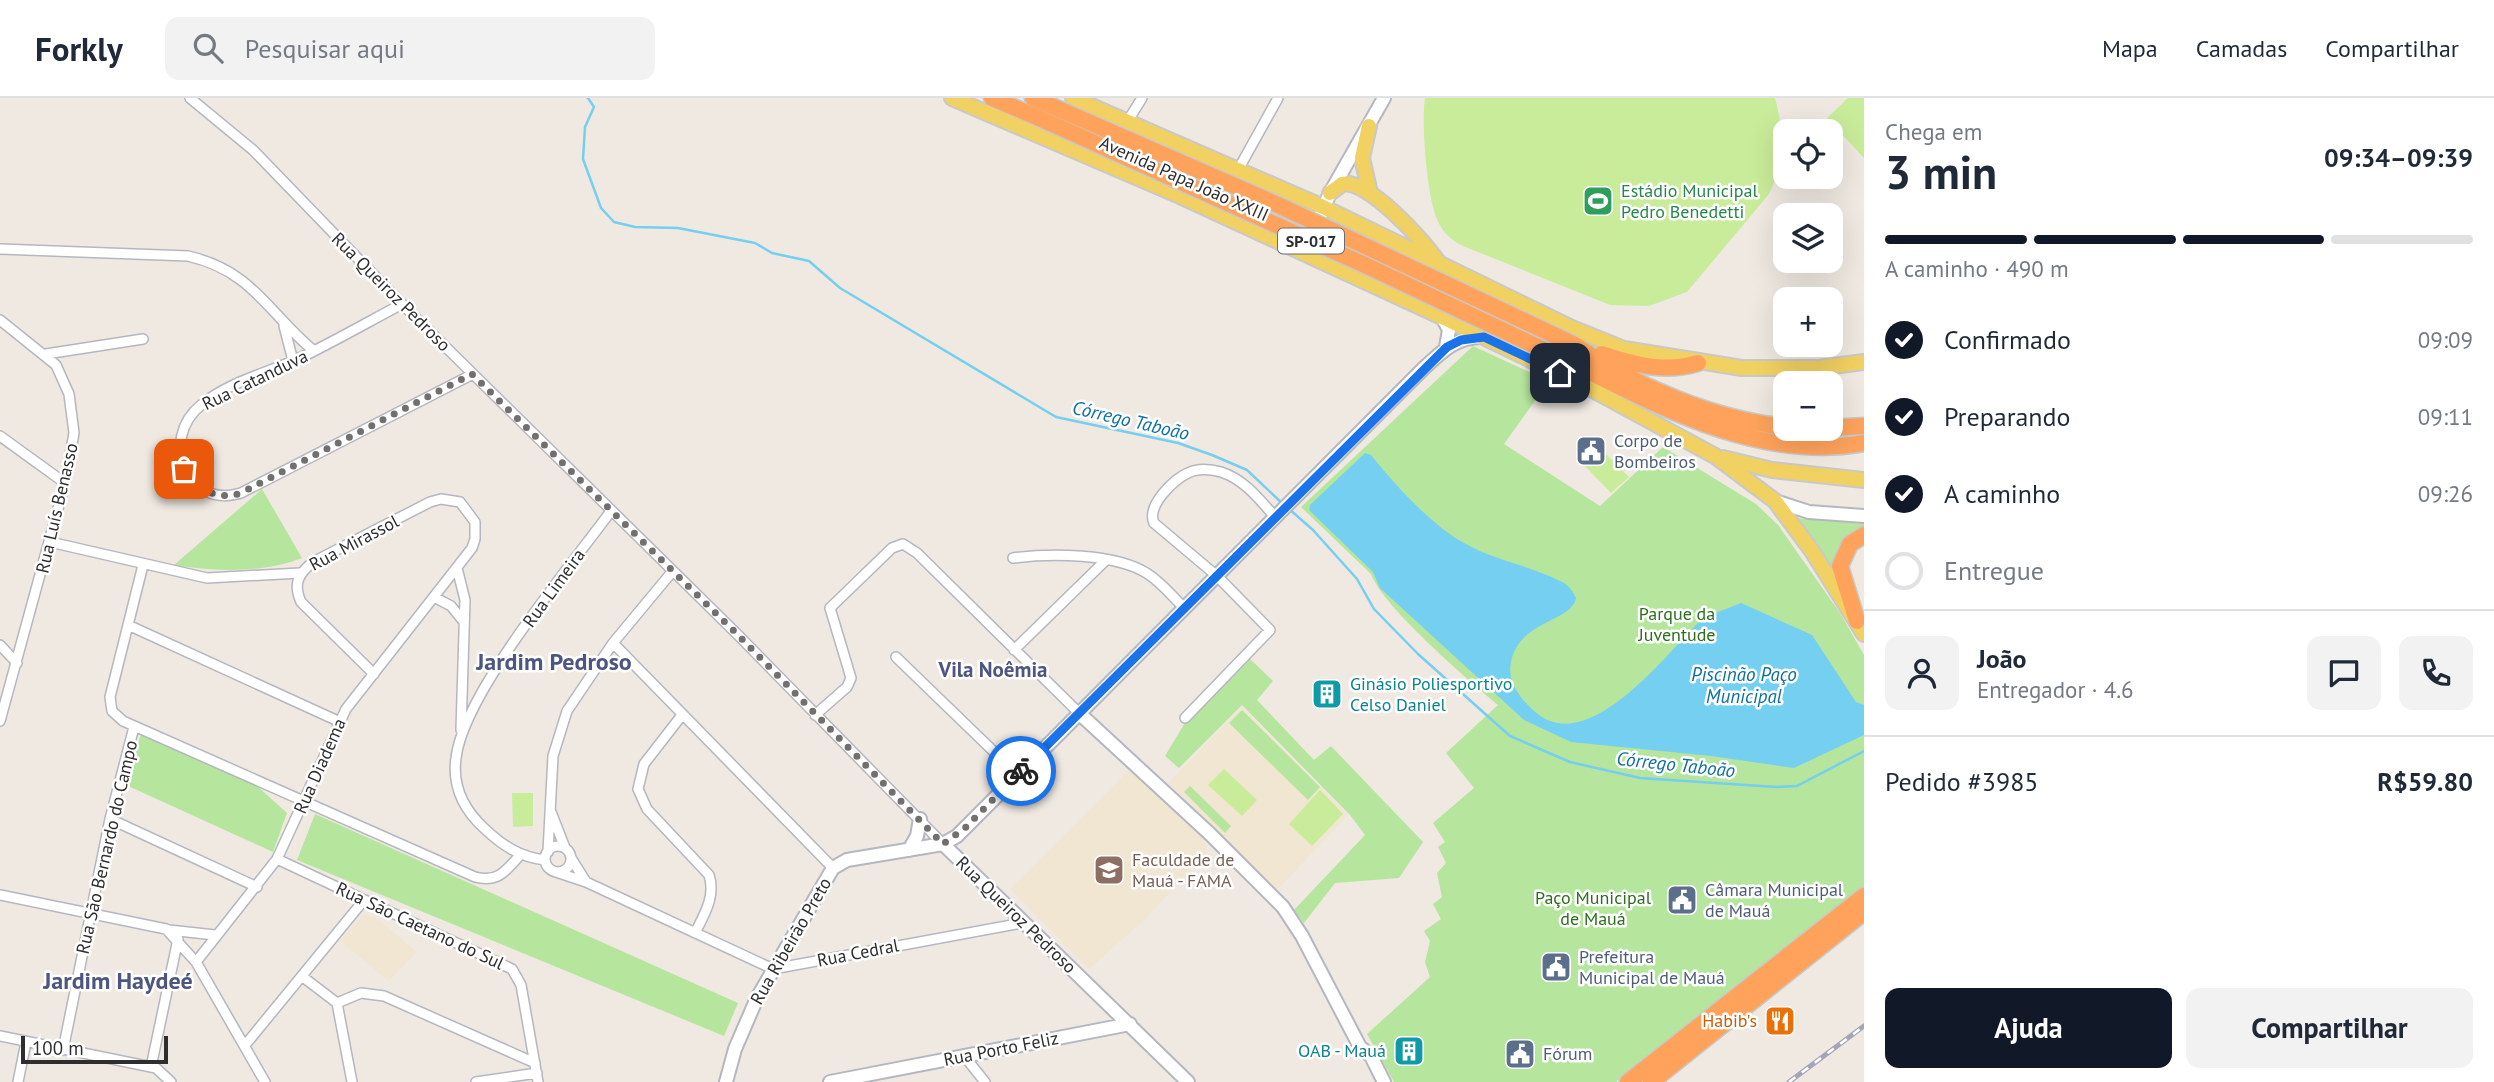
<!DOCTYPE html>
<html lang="pt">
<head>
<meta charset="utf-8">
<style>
	:root { --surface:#fff; --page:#f2f2f3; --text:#1f2937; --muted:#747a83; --line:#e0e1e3; --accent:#111827 }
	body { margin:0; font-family:"PT Sans",sans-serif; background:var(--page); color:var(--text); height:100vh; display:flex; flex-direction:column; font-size:26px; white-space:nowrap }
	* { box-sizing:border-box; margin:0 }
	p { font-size:23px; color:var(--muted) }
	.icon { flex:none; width:38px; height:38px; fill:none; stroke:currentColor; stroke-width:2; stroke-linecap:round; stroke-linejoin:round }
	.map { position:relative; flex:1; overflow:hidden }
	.details { display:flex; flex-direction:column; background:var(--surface); width:630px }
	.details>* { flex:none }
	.tools { position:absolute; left:1773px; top:21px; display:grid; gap:14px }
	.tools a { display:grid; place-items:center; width:70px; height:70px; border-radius:14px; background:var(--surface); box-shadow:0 7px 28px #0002; font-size:35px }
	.scale { position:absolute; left:21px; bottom:18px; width:147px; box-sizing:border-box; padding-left:7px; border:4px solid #2e2e2e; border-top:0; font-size:19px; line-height:24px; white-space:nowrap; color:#2e2e2e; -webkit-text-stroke:5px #fff; paint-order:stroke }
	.pin { position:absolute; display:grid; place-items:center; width:60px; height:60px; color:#fff; margin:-30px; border-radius:14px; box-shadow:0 4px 10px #0006 }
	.courier { position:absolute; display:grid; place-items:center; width:70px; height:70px; margin:-35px; border:5px solid #1a73e8; border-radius:50%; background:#fff; color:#222; box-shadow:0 2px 9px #0007 }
	.head em { font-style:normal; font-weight:600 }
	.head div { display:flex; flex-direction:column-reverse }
	.head { display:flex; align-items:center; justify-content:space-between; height:119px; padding:0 21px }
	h1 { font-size:46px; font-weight:600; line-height:52px }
	.bar { display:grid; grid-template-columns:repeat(4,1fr); gap:10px 7px; align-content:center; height:84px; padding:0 21px }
	.bar i { height:9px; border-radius:5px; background:var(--line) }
	.bar .current { background:var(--accent) }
	.bar p { grid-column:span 4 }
	.line { display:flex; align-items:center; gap:18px; padding:0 21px; border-top:2px solid var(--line) }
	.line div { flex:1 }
	.round { display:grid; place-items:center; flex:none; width:74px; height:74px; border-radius:14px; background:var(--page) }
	ol { padding:0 21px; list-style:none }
	li { display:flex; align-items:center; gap:21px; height:77px }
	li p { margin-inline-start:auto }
	li .icon { padding:7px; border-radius:50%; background:var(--accent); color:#fff; stroke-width:4 }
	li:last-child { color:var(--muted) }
	li i { width:38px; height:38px; border:4px solid var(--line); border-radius:50% }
	.button { display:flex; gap:14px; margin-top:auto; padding:14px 21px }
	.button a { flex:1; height:80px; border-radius:14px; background:var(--accent); color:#fff; font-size:28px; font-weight:600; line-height:80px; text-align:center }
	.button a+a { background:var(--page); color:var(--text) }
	header { display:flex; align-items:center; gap:42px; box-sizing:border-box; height:98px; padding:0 35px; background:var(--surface); border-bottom:2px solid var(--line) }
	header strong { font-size:33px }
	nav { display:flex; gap:38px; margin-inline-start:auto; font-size:24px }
	.search { width:490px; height:63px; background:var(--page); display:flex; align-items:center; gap:18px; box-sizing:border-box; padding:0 24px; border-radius:14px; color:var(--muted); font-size:26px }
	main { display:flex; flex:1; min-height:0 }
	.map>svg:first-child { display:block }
	.education { fill:#f0e6d1 }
	.green { fill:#b6e59e }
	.pitch { fill:#c9ec9a }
	.water { fill:#75cff0 }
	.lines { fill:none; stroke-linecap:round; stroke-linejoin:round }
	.stream { stroke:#75cff0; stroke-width:2.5 }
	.street-casing { stroke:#b4b7c1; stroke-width:12 }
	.secondary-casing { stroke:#b4b7c1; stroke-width:16 }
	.primary-casing { stroke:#c9c9c9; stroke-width:18 }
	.highway-casing { stroke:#c9c9c9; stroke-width:19 }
	.street { stroke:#fff; stroke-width:9 }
	.secondary { stroke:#fff; stroke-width:12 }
	.primary { stroke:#f2d163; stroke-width:14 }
	.highway { stroke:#ffa35c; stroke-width:16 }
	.rail-casing { stroke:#a3a6b8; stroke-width:5 }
	.rail { stroke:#fff; stroke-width:2.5; stroke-dasharray:8; stroke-linecap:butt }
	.highway-bridge-casing { stroke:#c9c9c9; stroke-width:19; stroke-linecap:butt }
	.highway-bridge { stroke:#ffa35c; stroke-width:16 }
	.done { stroke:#726f6d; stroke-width:7; stroke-dasharray:0 12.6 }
	.route { stroke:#1a73e8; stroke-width:9 }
	.labels { text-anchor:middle; stroke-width:5; stroke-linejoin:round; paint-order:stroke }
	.shield { fill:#fff; stroke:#6d6d6d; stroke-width:2 }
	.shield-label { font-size:16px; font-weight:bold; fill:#2e2e2e }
	.street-label { font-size:18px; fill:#2e2e2e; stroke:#fff }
	.leisure-label { font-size:18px; fill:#27864d; stroke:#fff; text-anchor:start }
	.service-label { font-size:18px; fill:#4e5e75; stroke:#fff; text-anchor:start }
	.park-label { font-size:18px; fill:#2c6e1b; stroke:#fff }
	.culture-label { font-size:18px; fill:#0d838f; stroke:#fff; text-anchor:start }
	.education-label { font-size:18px; fill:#785e54; stroke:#fff; text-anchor:start }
	.food-label { font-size:18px; fill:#c56008; stroke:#fff; text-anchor:end }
	.water-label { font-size:19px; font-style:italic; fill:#0d6fa3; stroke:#fff }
	.quarter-label { font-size:21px; font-weight:bold; fill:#4d5680; stroke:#fff }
	.district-label { font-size:24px; font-weight:bold; fill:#4d5680; stroke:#fff }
</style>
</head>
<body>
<header>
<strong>Forkly</strong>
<div class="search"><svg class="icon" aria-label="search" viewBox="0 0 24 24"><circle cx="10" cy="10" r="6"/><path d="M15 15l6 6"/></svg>Pesquisar aqui</div>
<nav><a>Mapa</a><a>Camadas</a><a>Compartilhar</a></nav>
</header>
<main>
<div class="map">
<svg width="1864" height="984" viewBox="0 0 1864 984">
	<rect width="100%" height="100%" fill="#efe9e1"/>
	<path class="education" d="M 1242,609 L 1348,717 L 1277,792 L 1168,685 Z
		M 1131,670 L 1203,737 L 1208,754 L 1145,821 L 1089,871 L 1010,791 Z
		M 364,816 L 375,819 L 417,854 L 389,883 L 340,843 Z"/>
	<path class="green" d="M 1473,248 L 1549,283 L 1504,346 L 1600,408 L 1663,349 L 1756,406 L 1778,427 L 1840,515 L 1864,557 L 1864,789 L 1616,984 L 1394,984 L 1367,936 L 1430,879 L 1425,864 L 1430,843 L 1424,833 L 1441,821 L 1433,806 L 1442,799 L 1437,775 L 1446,765 L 1438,749 L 1445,744 L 1433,725 L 1474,690 L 1446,655 L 1498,607 C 1467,581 1383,509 1371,476 L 1301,409 Z
		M 262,391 L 302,460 C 264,475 215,474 174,467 Z
		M 1795,420 L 1864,426 L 1864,429 C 1841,437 1835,453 1833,476 L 1818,446 Z
		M 1249,560 L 1273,583 L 1257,602 L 1314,662 L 1331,648 L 1423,744 L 1399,780 L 1335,785 L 1304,825 L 1294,812 L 1365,737 L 1350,717 L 1242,607 L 1179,670 L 1165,658 L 1186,623 Z
		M 1242,612 L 1320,689 L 1308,702 L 1229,625 Z
		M 141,636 L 257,688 L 287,715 L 273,754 L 126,687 Z
		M 1190,688 L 1231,728 L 1225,735 L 1184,694 Z
		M 315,716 L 738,905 L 724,938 L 297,762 Z"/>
	<path class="pitch" d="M 1425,0 L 1775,0 C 1784,33 1785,64 1769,96 L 1687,194 L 1649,208 L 1610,207 L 1463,148 C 1451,142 1442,134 1437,121 C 1427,99 1421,24 1425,0 Z
		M 1848,0 L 1864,0 L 1864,60 L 1827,20 Z
		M 1600,350 L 1629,379 L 1611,395 L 1583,366 Z
		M 1224,671 L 1257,702 L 1242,718 L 1208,687 Z
		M 1320,692 L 1343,716 L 1312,748 L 1289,726 Z
		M 512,695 L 533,695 L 533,728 L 513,729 Z"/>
	<path class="water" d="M 1365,355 L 1371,357 C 1395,387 1433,429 1466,446 C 1496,463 1532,468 1562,484 C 1569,487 1573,494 1576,500 C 1572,524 1519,522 1511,564 C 1507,582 1518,598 1531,610 C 1583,665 1663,560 1697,526 L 1708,518 L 1741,505 L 1812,537 L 1856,604 L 1864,607 L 1864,637 L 1794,670 L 1711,658 L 1571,644 L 1524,622 L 1380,490 L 1373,474 L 1309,412 L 1310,407 Z"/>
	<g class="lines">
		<path class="stream" d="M 588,0 L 594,9 L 585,29 L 583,61 L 601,110 L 614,124 L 635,129 L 678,130 L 755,145 L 772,155 L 809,163 L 840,190 L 1056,319 L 1178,345 L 1212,357 L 1247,372 L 1283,406
			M 1288,410 L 1313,432 L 1357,481 L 1374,511 L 1418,556 L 1510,638 L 1570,664 L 1640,680 L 1776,689 L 1797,688 L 1864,653"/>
		<g class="street-casing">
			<path id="street" d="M 190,0 L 253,52 L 402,206 L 737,536 L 943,746
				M 1127,24 L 1142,0
				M 1238,72 L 1278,0
				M 0,151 L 188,158 C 253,173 267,214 314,253
				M 402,206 C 368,224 333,244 298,261 C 266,275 227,285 201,307 C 159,341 186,412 241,395 L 473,276
				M 0,222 L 56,267 L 69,296 L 74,335 L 65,385 L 0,623
				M 284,228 L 293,263
				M 46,256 L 143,241
				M 0,338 L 65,385
				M 50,444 L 207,480 L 300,475
				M 1013,460 C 1050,455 1116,455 1148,476 C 1162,485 1173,499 1184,510
				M 143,467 L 110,599 L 112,613 L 123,623 L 475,779 C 498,785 506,773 520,757
				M 457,470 L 465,502 L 461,632
				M 434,499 L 451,508 L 464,524
				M 128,527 L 338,623
				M 613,545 L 833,770
				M 0,547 L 17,565
				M 1014,552 L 1105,463
				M 896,559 L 1018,677
				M 682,617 L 644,666 L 638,691 L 647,711 L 709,777 C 716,798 704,817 695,835
				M 815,617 L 847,589 L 851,580 L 830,510 L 892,450 L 903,446 L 917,455 L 1080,616
				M 1185,620 L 1270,532 L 1217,478 L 1154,425 C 1146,408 1174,381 1188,375 C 1198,370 1210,371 1221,374 C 1244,381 1260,402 1275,419
				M 551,714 L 565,750
				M 110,721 L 257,789
				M545 761a13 13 0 1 1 26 0a13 13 0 1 1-26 0Z
				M 548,754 L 553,658 L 567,613 L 613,545 L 672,474
				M 571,760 L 586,784
				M 277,761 L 512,871 L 521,887 L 538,984
				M 545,762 C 520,759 503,748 485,731 C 464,712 452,689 456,660 C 463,596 570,469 611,413
				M 556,774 L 586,784 L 773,871 L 1022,825
				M 0,797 L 166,831 L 196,864 L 265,984
				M 169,832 L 215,837
				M 196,864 L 277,761 L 346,611 L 472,450 L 475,441 L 475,424 L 460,404 L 441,401 L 430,404 L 313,464 C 298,476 293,486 301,504 L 374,576
				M 303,879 L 337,905 L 352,984
				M 337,905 L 361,895 L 384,898 L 535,965
				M 0,938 L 156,970 L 171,984
				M 246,946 L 364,802
				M 63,952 L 110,721 L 134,629
				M 965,959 L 985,984
				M 151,969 L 178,841
				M 18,984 L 26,944
				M 476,984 L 537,975"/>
		</g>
		<g class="secondary-casing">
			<path id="secondary" d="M 1307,148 L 1330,95 L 1384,0
				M 1442,219 L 1449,232 L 1446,249
				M 1775,403 L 1809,414 L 1864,418
				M 1080,616 L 1210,736 L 1283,809 L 1302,838 L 1360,949 L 1371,958 L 1384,984
				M 943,746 L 1188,984
				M 909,752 L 917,738 L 920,721
				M 726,984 L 735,951 L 757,900 L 833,770 L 847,762 L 943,746 L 957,738 L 1422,272 C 1441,254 1456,238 1484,239
				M 830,984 L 1130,926"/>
		</g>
		<g class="primary-casing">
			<path id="primary" d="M 952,0 L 1180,98 L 1442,219 L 1595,293 L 1715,358 L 1775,403 L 1812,453 L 1864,536
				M 1073,0 L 1323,109 L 1572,230 L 1624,251 L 1742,270 L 1818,270 L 1864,264
				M 1369,28 L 1362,60 L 1370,95
				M 1330,95 L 1342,86 C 1366,79 1425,144 1438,164
				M 1723,360 L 1772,372 L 1864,382"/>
		</g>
		<g class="highway-casing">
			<path id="highway" d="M 992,0 L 1039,20
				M 1033,0 L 1047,6
				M 1575,247 C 1634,288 1713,321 1785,329
				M 1602,256 C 1635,267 1665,275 1698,265
				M 1582,270 C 1668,313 1764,363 1864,345
				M 1830,330 L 1864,328
				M 1857,523 L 1840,468 L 1850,446 L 1864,437
				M 1628,984 L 1864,798
				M 1651,984 L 1864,814"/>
		</g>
		<use href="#street" class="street"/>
		<use href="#secondary" class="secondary"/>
		<use href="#primary" class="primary"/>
		<use href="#highway" class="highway"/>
		<g class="rail-casing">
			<path id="rail" d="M 1789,984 L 1864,928"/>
		</g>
		<use href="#rail" class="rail"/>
		<g class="highway-bridge-casing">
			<path id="highway-bridge" d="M 1047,6 L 1276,106 L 1575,247
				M 1039,20 L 1365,167 L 1582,270"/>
		</g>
		<use href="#highway-bridge" class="highway-bridge"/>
	</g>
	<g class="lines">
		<path class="done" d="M 184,371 C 199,392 216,403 241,395 L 472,276 L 737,536 L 943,746 L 965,730 L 1021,673"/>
		<path class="route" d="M 1021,673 L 1447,249 L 1461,242 L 1484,239 L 1560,275"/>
	</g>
	<defs>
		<g id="stadium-square" transform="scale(1.575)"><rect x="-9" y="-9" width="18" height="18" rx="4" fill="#2e9e5b" stroke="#fff"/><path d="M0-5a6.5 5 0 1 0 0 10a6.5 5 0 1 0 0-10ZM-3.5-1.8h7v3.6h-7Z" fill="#fff"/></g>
		<g id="civic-square" transform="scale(1.575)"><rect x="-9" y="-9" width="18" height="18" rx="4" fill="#5c6f8a" stroke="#fff"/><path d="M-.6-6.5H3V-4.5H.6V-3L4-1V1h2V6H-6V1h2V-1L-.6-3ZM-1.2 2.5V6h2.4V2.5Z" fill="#fff"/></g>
		<g id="building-square" transform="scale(1.575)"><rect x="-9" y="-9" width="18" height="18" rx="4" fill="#0f9aa8" stroke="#fff"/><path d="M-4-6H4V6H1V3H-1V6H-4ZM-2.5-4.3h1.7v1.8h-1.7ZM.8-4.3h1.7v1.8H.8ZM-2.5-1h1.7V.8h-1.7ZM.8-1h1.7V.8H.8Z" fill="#fff"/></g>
		<g id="university-square" transform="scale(1.575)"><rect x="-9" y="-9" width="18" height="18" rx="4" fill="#8d6e63" stroke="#fff"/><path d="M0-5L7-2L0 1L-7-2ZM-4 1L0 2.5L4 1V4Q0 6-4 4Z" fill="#fff"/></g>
		<g id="restaurant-square" transform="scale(1.575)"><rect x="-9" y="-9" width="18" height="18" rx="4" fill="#e8710a" stroke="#fff"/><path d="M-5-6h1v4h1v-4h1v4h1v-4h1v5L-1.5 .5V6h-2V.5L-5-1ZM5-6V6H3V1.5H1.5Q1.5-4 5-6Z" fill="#fff"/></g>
	</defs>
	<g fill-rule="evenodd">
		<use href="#stadium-square" x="1598" y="103"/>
		<use href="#civic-square" x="1591" y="353"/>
		<use href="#building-square" x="1327" y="596"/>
		<use href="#university-square" x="1109" y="772"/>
		<use href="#civic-square" x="1682" y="802"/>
		<use href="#civic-square" x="1556" y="869"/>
		<use href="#restaurant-square" x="1780" y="923"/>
		<use href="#building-square" x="1409" y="953"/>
		<use href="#civic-square" x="1520" y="956"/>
	</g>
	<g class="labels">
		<rect class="shield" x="1278" y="130.5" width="66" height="25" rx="5"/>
		<g class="shield-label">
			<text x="1311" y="149">SP-017</text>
		</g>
		<g class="street-label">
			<text transform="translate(1184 81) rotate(24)" y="6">Avenida Papa João XXIII</text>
			<text transform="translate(391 194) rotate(45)" y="6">Rua Queiroz Pedroso</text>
			<text transform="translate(255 282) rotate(-26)" y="6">Rua Catanduva</text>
			<text transform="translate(57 410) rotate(-77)" y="6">Rua Luís Benasso</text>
			<text transform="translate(354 445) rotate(-28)" y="6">Rua Mirassol</text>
			<text transform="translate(554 490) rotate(-54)" y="6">Rua Limeira</text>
			<text transform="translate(320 668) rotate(-66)" y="6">Rua Diadema</text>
			<text transform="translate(107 749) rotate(-77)" y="6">Rua São Bernardo do Campo</text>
			<text transform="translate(1016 817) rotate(44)" y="6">Rua Queiroz Pedroso</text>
			<text transform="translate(420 828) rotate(25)" y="6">Rua São Caetano do Sul</text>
			<text transform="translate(791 843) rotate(-60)" y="6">Rua Ribeirão Preto</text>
			<text transform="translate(858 855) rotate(-11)" y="6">Rua Cedral</text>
			<text transform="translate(1001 951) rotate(-11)" y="6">Rua Porto Feliz</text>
		</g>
		<g class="leisure-label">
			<text x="1621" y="99">Estádio Municipal<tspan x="1621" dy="21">Pedro Benedetti</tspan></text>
		</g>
		<g class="service-label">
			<text x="1614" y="349">Corpo de<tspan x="1614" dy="21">Bombeiros</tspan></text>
			<text x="1705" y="798">Câmara Municipal<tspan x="1705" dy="21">de Mauá</tspan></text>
			<text x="1579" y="865">Prefeitura<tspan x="1579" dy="21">Municipal de Mauá</tspan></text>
			<text x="1543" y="962">Fórum</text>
		</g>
		<g class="park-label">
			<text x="1677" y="522">Parque da<tspan x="1677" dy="21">Juventude</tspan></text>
			<text x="1593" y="806">Paço Municipal<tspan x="1593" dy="21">de Mauá</tspan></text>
		</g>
		<g class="culture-label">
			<text x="1350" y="592">Ginásio Poliesportivo<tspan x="1350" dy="21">Celso Daniel</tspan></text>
			<text x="1386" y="959" text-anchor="end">OAB - Mauá</text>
		</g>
		<g class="education-label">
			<text x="1132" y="768">Faculdade de<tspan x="1132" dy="21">Mauá - FAMA</tspan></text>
		</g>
		<g class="food-label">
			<text x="1757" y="929">Habib's</text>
		</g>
		<g class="water-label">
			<text transform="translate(1131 322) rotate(13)" y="7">Córrego Taboão</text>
			<text x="1744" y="583">Piscinão Paço<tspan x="1744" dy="22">Municipal</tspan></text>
			<text transform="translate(1676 666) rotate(6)" y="7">Córrego Taboão</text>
		</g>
		<g class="quarter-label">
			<text x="993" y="579">Vila Noêmia</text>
		</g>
		<g class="district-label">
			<text x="554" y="572">Jardim Pedroso</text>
			<text x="118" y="891">Jardim Haydeé</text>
		</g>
	</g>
</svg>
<div class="tools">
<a><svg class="icon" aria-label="locate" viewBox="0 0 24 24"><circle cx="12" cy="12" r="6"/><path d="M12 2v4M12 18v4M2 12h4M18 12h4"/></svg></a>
<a><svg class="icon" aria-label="layers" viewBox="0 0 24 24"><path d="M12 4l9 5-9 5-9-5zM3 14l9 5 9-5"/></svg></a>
<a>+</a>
<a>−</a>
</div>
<div class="scale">100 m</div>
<div class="pin" style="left:184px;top:371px;background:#ea580c"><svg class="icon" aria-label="bag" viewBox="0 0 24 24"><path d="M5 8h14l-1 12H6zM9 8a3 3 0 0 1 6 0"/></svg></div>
<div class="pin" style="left:1560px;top:275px;background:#1f2937"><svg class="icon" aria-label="home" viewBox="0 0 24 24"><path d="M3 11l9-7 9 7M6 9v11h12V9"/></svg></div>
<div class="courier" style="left:1021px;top:673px"><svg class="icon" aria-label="bike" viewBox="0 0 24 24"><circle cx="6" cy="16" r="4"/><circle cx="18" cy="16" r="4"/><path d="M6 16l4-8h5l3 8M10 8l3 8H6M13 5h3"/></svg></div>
</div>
<section class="details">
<div class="head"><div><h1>3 min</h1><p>Chega em</p></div><em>09:34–09:39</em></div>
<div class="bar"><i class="current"></i><i class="current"></i><i class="current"></i><i></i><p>A caminho · 490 m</p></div>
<ol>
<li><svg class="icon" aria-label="check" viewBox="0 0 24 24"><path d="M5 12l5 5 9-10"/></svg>Confirmado<p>09:09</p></li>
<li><svg class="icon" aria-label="check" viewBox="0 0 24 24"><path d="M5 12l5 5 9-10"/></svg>Preparando<p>09:11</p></li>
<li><svg class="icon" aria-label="check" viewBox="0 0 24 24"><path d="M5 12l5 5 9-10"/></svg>A caminho<p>09:26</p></li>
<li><i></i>Entregue</li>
</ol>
<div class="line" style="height:126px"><a class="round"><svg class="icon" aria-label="person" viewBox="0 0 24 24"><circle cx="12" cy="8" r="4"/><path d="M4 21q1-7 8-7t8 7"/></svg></a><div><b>João</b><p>Entregador · 4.6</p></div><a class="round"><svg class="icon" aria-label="chat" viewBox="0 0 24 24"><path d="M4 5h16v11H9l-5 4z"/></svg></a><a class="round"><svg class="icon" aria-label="phone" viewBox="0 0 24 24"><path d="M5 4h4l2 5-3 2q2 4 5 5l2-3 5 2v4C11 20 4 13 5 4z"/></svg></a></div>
<div class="line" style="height:91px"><div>Pedido #3985</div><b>R$59.80</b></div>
<div class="button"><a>Ajuda</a><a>Compartilhar</a></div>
</section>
</main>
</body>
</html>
